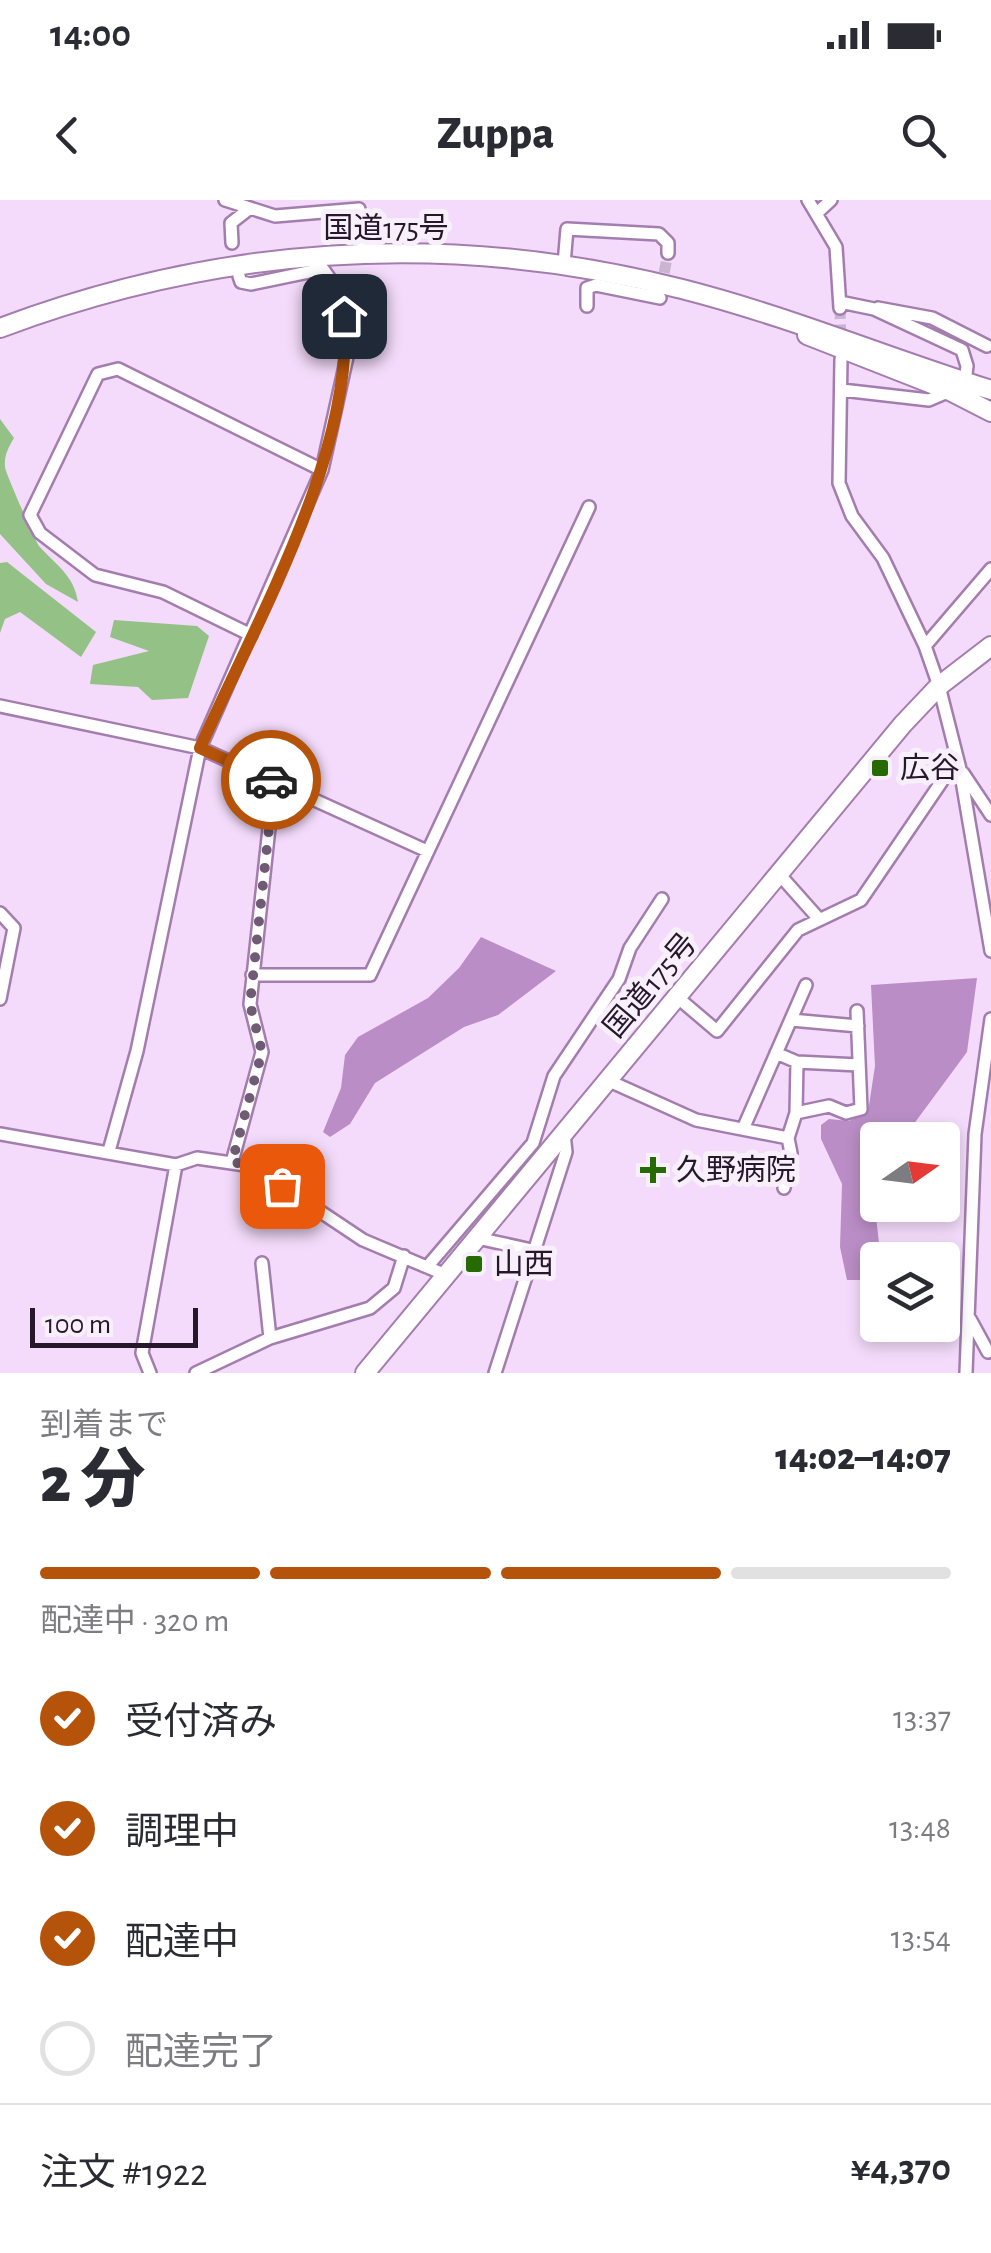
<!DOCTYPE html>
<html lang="ja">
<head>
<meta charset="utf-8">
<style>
	:root { --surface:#fff; --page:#f7f7f7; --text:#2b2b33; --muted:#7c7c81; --line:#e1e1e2; --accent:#b45309 }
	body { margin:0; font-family:"Alegreya Sans","Noto Sans JP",sans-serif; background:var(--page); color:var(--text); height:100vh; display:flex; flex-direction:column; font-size:38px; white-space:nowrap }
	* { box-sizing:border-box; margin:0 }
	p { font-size:32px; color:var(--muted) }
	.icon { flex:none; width:55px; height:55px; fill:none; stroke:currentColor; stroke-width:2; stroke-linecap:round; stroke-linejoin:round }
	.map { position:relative; height:1173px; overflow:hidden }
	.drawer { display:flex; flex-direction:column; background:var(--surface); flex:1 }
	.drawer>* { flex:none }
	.needle { width:65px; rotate:76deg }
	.tools { position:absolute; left:860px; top:922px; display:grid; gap:20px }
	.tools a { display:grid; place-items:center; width:100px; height:100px; border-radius:10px; background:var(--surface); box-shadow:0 5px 15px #0003; font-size:50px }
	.scale { position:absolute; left:30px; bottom:25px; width:168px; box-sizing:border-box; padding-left:10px; border:5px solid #27172b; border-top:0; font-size:28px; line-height:35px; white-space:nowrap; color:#27172b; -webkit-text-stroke:8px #f7effa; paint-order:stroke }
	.pin { position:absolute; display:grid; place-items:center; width:85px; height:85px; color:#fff; margin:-42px; border-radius:20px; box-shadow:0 5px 15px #0006 }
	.courier { position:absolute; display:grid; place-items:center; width:100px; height:100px; margin:-50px; border:8px solid #b45309; border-radius:50%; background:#fff; color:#222; box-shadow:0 2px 12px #0007 }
	.headline em { font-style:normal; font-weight:800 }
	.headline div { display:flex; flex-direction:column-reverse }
	.headline { display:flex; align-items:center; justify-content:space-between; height:170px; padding:0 40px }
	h1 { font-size:65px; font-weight:800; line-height:75px }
	.bar { display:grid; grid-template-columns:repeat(4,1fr); gap:15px 10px; align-content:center; height:120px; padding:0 40px }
	.bar i { height:12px; border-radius:8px; background:var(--line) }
	.bar .on { background:var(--accent) }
	.bar p { grid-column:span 4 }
	.line { display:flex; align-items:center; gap:25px; padding:0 40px; border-top:2px solid var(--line) }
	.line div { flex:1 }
	ol { padding:0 40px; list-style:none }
	li { display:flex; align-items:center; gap:30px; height:110px }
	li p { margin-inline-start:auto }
	li .icon { padding:10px; border-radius:50%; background:var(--accent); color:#fff; stroke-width:4 }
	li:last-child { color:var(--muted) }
	li i { width:55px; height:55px; border:5px solid var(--line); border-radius:50% }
	.status { display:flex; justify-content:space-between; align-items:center; height:70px; padding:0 50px; background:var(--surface); direction:ltr }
	.status svg { height:28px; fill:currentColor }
	header { display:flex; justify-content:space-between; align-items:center; height:130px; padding:0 40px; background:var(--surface); font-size:45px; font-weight:800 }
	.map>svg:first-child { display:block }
	.forest { fill:#93c186 }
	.water { fill:#ba8dc6 }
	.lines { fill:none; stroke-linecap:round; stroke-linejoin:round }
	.minor-tunnel { stroke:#cbb4d1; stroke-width:11; stroke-dasharray:11 5.5; stroke-linecap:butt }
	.minor-casing { stroke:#a47daf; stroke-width:16 }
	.trunk-casing { stroke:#a47daf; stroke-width:22 }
	.minor { stroke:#fff; stroke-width:11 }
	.trunk { stroke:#fff; stroke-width:18 }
	.done { stroke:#6f5c74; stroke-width:10; stroke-dasharray:0 18 }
	.route { stroke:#b45309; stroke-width:12 }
	.poi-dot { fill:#256a02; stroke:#f7effa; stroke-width:4 }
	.labels { text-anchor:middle; stroke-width:10; stroke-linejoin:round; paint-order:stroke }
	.street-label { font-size:30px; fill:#27172b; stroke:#f7effa }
	.poi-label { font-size:30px; fill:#27172b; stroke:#f7effa; text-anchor:start }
</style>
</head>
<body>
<div class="status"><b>14:00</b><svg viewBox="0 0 49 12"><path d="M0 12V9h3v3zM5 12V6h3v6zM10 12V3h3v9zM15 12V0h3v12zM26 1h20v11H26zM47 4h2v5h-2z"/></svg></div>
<header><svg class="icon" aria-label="back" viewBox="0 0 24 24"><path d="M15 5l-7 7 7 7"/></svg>Zuppa<svg class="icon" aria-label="search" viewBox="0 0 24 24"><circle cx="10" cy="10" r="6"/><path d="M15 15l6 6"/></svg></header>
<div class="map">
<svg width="991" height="1173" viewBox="0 0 991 1173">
	<rect width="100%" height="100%" fill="#f4dbfb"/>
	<path class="forest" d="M 0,219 L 14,238 C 8,248 4,256 5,267 C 5,272 36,342 39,346 C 56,365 74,375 78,402 L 46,384 L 0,334 Z
		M 7,362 L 96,432 L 81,457 L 20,412 L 5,419 L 0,433 L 0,363 Z
		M 114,420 L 197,426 L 209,436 L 188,498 L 152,500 L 138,487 L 90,484 L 93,465 L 149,451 L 110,437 Z"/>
	<path class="water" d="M 481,737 L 556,771 L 498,815 L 464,827 L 375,883 L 350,924 L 330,937 L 323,932 L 341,888 L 345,855 L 358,837 L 428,798 L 459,768 Z
		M 977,778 L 967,852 L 902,940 L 878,940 L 877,955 L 864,963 L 874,1000 L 881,1060 L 878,1060 L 877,1080 L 847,1080 L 840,1047 L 842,984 L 821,939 L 821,925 L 829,919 L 849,921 L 868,912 L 875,866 L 871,785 Z"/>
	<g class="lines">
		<path class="minor-tunnel" d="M 661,89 L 668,53
			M 840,108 L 841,144"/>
		<g class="minor-casing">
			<path id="minor" d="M 225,0 L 275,16 L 359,9 L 364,52
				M 808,0 L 836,47 L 840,108
				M 817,13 L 831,0
				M 232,43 L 231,23 L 249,9
				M 564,64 L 567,29 L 659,34 L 668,43 L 668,53
				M 840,102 L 874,109 L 962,150 L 967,166 L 965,182
				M 587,106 L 587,88 L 596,85 L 660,98
				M 878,108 L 932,118 L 987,146
				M 841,159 L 839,283 L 852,316 L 883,358 L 925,446 L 939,486 L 960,569 L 991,751
				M 842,190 L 929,200 L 950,191
				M 251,435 L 163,392 L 95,375 L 40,333 L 30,315 L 98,174 L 118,169 L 322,270
				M 925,446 L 991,369
				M 0,506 L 200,548 L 427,651
				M 963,573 L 991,615
				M 779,674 L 819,719
				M 0,713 L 14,728 L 0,799
				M 252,775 L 370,775 L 589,307
				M 677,797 L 717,831 L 798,730 L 861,700 L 957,559
				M 791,820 L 858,826
				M 776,853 L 797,862 L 859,865
				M 607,880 L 696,920 L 788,938 L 791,953 L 784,988
				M 796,913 L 797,862
				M 743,929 L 806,785
				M 0,934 L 176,965 L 197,958 L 252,966 L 363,1040 L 446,1075
				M 788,938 L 796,913 L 829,906 L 846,913 L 861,909 L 857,811
				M 109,951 L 137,851 L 200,548 L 322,270 L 347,157 L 344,116 L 335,86 L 323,69 L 251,84 L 241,82 L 239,76
				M 232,962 L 262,852 L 250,804 L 274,582
				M 477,1038 L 532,1050
				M 262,1063 L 270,1138
				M 427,1067 L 533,943 L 554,876 L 619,779 L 630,748 L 662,699
				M 970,1119 L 988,1152
				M 150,1173 L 142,1153 L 176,965
				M 196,1173 L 270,1138 L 370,1108 L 394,1088 L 404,1056
				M 495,1173 L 566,952 L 564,934
				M 966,1173 L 975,934 L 991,819"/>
		</g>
		<g class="trunk-casing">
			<path id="trunk" d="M 0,128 C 224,44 450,30 682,89 C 788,116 888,158 991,190
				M 807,135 L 950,191 L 991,212
				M 365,1173 L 903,524 L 939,486 L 991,446"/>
		</g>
		<use href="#minor" class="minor"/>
		<use href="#trunk" class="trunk"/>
	</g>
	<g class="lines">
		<path class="done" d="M 271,580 L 274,582 L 250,804 L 262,852 L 232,962 L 252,966 L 282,986"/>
		<path class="route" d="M 271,580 L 200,548 C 255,424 355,251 344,116"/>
	</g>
	<g class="poi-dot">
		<rect x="870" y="558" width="20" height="20" rx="5"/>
		<path d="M648 955h10v10h10v10h-10v10h-10v-10h-10v-10h10z"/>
		<rect x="464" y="1054" width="20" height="20" rx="5"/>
	</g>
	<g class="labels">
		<g class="street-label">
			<text x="386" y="38">国道175号</text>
			<text transform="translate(650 785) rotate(-50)" y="10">国道175号</text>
		</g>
		<g class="poi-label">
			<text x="900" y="578">広谷</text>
			<text x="676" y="980">久野病院</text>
			<text x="494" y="1074">山西</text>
		</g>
	</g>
</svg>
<div class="tools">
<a><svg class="needle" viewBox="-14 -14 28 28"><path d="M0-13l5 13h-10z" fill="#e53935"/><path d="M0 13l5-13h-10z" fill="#7c7c81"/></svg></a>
<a><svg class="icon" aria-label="layers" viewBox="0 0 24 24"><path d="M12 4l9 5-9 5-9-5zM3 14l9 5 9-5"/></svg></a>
</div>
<div class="scale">100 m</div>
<div class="pin" style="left:282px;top:986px;background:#ea580c"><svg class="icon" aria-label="bag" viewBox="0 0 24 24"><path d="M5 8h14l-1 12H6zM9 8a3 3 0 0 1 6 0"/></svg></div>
<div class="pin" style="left:344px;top:116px;background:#1f2937"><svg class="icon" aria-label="home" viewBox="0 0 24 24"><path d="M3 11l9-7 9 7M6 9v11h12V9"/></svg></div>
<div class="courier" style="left:271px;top:580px"><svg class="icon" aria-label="car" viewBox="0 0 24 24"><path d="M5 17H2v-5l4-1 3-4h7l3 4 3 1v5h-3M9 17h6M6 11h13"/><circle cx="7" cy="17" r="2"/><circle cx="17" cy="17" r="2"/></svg></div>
</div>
<section class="drawer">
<div class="headline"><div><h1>2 分</h1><p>到着まで</p></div><em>14:02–14:07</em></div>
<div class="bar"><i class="on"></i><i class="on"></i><i class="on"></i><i></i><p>配達中 · 320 m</p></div>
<ol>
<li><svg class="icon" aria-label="check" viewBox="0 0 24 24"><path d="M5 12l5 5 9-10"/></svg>受付済み<p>13:37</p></li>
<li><svg class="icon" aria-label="check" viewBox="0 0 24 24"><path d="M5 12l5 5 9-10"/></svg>調理中<p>13:48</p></li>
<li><svg class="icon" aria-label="check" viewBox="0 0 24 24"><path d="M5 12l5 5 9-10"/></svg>配達中<p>13:54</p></li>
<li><i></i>配達完了</li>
</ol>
<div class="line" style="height:130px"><div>注文 #1922</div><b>¥4,370</b></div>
</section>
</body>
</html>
